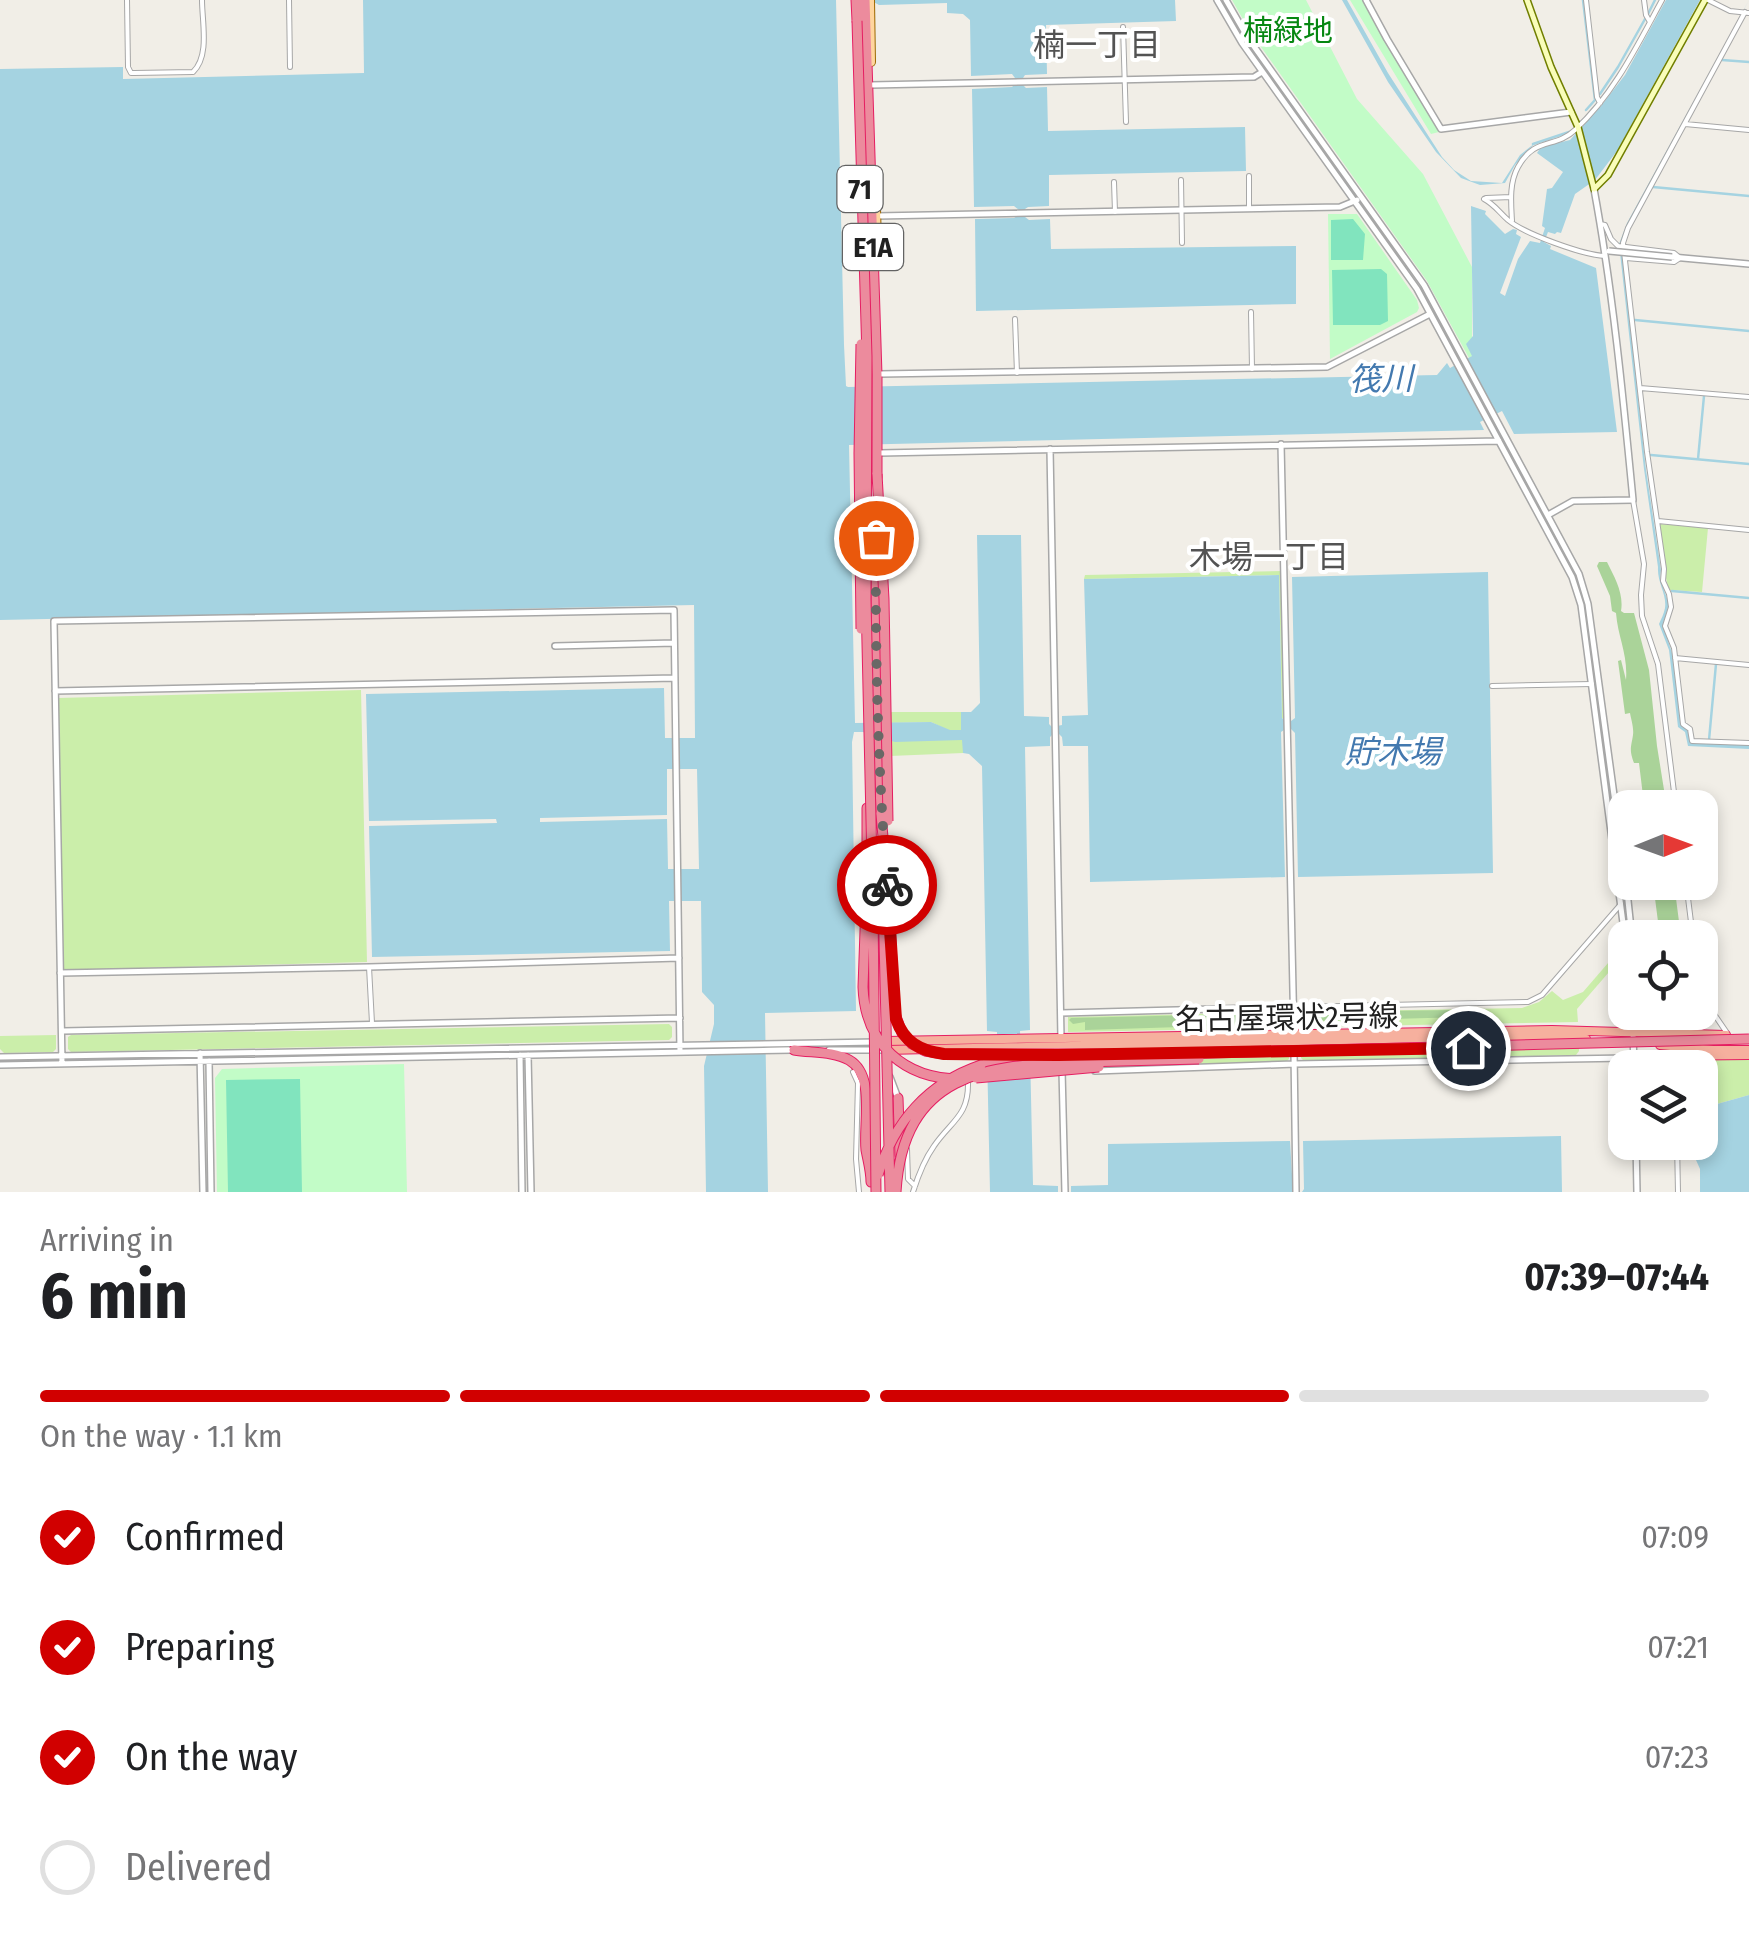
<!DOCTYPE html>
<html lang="en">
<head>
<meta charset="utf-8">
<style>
	:root { --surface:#fff; --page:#f6f6f6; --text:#202124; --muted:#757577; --line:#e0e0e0; --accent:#d10000 }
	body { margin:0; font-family:"Fira Sans Condensed","Noto Sans JP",sans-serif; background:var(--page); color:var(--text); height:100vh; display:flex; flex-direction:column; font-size:38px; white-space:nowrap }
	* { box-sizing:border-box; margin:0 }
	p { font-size:32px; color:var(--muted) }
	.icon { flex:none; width:55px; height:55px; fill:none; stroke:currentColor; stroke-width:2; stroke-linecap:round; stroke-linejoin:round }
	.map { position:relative; height:1192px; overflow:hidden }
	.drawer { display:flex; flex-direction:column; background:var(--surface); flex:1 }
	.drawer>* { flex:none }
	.needle { width:65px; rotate:89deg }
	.fabs { position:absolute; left:1608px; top:790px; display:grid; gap:20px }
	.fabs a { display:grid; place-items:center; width:110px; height:110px; border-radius:20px; background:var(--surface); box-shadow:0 5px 15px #0003; font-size:50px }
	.pin { position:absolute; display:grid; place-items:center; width:85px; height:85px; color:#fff; margin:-42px; border:5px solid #fff; border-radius:50%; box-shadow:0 2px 10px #0007 }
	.courier { position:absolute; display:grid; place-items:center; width:100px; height:100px; margin:-50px; border:8px solid #d10000; border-radius:50%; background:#fff; color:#222; box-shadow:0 2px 12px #0007 }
	.summary em { font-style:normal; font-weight:700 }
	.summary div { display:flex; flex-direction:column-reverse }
	.summary { display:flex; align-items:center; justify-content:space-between; height:170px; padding:0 40px }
	h1 { font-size:65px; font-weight:700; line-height:75px }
	.bar { display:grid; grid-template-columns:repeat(4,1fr); gap:15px 10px; align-content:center; height:120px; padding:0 40px }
	.bar i { height:12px; border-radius:8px; background:var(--line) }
	.bar .selected { background:var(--accent) }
	.bar p { grid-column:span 4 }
	ol { padding:0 40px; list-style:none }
	li { display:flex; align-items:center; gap:30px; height:110px }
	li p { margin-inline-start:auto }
	li .icon { padding:10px; border-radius:50%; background:var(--accent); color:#fff; stroke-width:4 }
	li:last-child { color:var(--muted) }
	li i { width:55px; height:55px; border:5px solid var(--line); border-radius:50% }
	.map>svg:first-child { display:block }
	.grass { fill:#cbeeaa }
	.forest { fill:#aad399 }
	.park { fill:#c2fcc7 }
	.pitch { fill:#81e4be }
	.water { fill:#a5d3e1; fill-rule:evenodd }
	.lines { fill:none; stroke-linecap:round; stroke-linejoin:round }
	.stream { stroke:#a5d3e1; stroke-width:2.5 }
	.minor-casing { stroke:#a7a7a7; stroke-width:6 }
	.tertiary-casing { stroke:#a7a7a7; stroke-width:8 }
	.secondary-casing { stroke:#717f00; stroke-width:8 }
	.primary-casing { stroke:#9d6900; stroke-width:10 }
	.trunk-casing { stroke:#e51e62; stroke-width:10 }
	.motorway-casing { stroke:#e51e62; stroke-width:11 }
	.minor { stroke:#fff; stroke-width:4 }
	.tertiary { stroke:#fff; stroke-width:5 }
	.secondary { stroke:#f9fdb9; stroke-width:5 }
	.primary { stroke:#ffd59e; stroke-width:8 }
	.trunk { stroke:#f6b09e; stroke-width:8 }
	.motorway { stroke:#ec8b9d; stroke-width:9 }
	.tertiary-bridge-casing { stroke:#a7a7a7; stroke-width:8; stroke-linecap:butt }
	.motorway-bridge-casing { stroke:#e51e62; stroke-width:11; stroke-linecap:butt }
	.tertiary-bridge { stroke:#fff; stroke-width:5 }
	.motorway-bridge { stroke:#ec8b9d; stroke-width:9 }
	.done { stroke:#696866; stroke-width:10; stroke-dasharray:0 18 }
	.route { stroke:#d10000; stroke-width:12 }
	.labels { text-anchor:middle; stroke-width:8; stroke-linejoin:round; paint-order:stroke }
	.shield { fill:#fff; stroke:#636363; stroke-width:2.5 }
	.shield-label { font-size:28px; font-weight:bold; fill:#202020 }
	.park-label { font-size:30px; fill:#068711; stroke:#fff }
	.street-label { font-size:30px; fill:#202020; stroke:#fff }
	.neighbourhood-label { font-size:32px; fill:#535353; stroke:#fff }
	.water-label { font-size:32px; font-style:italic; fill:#4379af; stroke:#fff }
</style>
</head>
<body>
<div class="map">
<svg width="1749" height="1192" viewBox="0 0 1749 1192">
	<rect width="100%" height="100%" fill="#f1eee7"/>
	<path class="grass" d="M 1660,524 L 1708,528 L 1702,592 L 1670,590 C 1663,577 1662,541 1660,524 Z
		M 1283,571 L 1285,721 L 1282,718 L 1279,575 L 1084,579 L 1085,575 Z
		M 361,690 L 367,962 L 65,970 L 62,967 L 58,698 Z
		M 889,712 L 961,712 L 962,730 L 950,731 L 931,722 L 889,723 Z
		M 963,739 L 963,753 L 890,756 L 889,740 Z
		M 1621,948 L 1622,957 L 1577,1009 L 1578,1022 L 1301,1027 L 1300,1012 L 1522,1008 L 1539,1002 L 1552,991 L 1563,1000 L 1583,992 Z
		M 1288,1012 L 1289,1028 L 1068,1032 L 1068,1017 Z
		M 669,1024 L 672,1027 L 672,1037 L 669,1040 L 71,1052 L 68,1049 L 68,1037 L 71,1035 Z
		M 56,1035 L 56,1049 L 53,1052 L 4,1053 L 0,1049 L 0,1036 Z
		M 1579,1043 L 1579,1051 L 1576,1055 L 1304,1061 L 1301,1058 L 1301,1047 Z
		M 1289,1047 L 1289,1059 L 1286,1062 L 1220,1063 L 1184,1068 L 1071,1068 L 1069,1051 Z
		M 1749,1055 L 1749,1095 L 1717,1104 L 1700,1116 L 1700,1068 L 1643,1068 L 1653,1056 Z"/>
	<path class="forest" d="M 1599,562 L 1607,562 C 1615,578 1624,594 1621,611 L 1624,613 L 1634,613 L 1649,670 L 1657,746 L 1665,796 L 1661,807 L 1641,807 L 1643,796 L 1639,763 L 1634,763 C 1629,749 1631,748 1633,735 C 1634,728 1631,719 1630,713 L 1625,714 L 1618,661 L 1621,660 L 1626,680 C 1628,654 1618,638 1616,613 L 1612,611 L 1610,596 L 1597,566 Z
		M 1653,883 L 1674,883 L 1681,937 L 1660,937 Z
		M 1459,1010 L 1466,1014 L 1465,1017 L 1317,1021 L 1314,1017 L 1304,1019 L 1301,1012 Z
		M 1278,1013 L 1286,1014 L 1287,1017 L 1213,1026 L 1085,1030 L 1085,1022 L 1073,1024 L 1069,1020 L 1071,1018 Z"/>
	<path class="park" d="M 1232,0 L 1306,0 L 1357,99 L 1423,174 L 1472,267 L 1472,356 L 1469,358 L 1427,281 L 1249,30 Z
		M 1350,0 L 1362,0 L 1439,132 L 1431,134 Z
		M 1328,214 L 1357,214 L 1417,300 L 1419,308 L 1417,312 L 1330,359 Z
		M 404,1064 L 407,1192 L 217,1192 L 215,1078 L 222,1069 Z"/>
	<path class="pitch" d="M 1353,219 L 1365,234 L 1363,260 L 1331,260 L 1331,220 Z
		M 1381,269 L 1387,274 L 1388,321 L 1380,325 L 1333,325 L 1332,270 Z
		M 300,1079 L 302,1192 L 228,1192 L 226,1080 Z"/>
	<path class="water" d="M 363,0 L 836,0 L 844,345 L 846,386 L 848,387 L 1437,375 L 1447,363 L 1450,368 L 1472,356 L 1466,344 L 1473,336 L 1471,206 L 1486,211 L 1485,214 L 1505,234 L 1513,229 L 1517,230 L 1516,234 L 1521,237 L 1500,293 L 1505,296 L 1518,259 L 1530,241 L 1540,243 L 1545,228 L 1542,226 L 1547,189 L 1552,188 L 1563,172 L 1537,153 L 1541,147 L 1570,140 L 1601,106 L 1625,75 L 1666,0 L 1700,0 L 1617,151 L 1595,180 L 1575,194 L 1561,233 L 1557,232 L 1555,234 L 1548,232 L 1544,242 L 1551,246 L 1550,249 L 1596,268 L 1617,432 L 1514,434 L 1502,411 L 1480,422 L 1484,430 L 849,445 L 855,723 L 931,722 L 950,730 L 961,730 L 961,712 L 971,712 L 980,703 L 977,535 L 1021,535 L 1024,716 L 1049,717 L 1049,724 L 1052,727 L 1062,725 L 1062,716 L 1088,715 L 1084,579 L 1279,575 L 1282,718 L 1285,721 L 1291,721 L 1295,718 L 1292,577 L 1488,572 L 1493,873 L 1298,877 L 1295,733 L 1291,729 L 1284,730 L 1281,732 L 1285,877 L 1090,882 L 1088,746 L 1063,746 L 1062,737 L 1059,734 L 1053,734 L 1050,737 L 1050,746 L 1025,747 L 1030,1030 L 1020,1031 L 1021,1052 L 1030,1052 L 1033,1185 L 1058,1186 L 1058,1192 L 990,1192 L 987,1053 L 997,1052 L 997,1032 L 987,1031 L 982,766 L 969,754 L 963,753 L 962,740 L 895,742 L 863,732 L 854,732 L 852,742 L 856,1011 L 765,1013 L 768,1192 L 706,1192 L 704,1066 L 714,1024 L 714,1005 L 702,992 L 701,901 L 669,901 L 670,951 L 372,957 L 369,826 L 497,823 L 496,819 L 369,821 L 366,694 L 664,688 L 665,738 L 695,738 L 694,605 L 0,620 L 0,69 L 123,67 L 123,79 L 364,73 ZM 667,769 L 697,769 L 699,869 L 668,869 L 667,819 L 540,822 L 540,818 L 667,815 Z
		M 870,0 L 1175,0 L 1176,21 L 1046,25 L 1047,74 L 1025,75 L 1023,78 L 1023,85 L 1026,88 L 1047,87 L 1048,131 L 1245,127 L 1246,171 L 1049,175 L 1049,206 L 1028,207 L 1025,209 L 1025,217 L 1029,220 L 1050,219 L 1051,249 L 1296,246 L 1296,304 L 976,311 L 975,219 L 1014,218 L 1019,215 L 1019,210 L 1014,206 L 974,207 L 972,89 L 1012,87 L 1015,84 L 1015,78 L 1012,74 L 971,76 L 970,20 L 963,14 L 947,13 L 947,3 L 879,5 Z
		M 1342,0 L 1347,0 L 1388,73 L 1442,157 L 1454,170 L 1471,181 L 1502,183 L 1520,155 L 1535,143 L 1515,165 L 1505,183 L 1480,185 L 1461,178 L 1436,152 L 1388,82 Z
		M 1749,0 L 1621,241 L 1646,470 L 1661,570 L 1660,579 L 1669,604 L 1663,625 L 1672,653 L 1681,725 L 1688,731 L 1691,743 L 1749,745 L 1749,749 L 1688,746 L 1685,732 L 1678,727 L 1669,650 L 1659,624 C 1661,619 1664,614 1665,608 C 1667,594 1657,583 1658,567 L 1644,469 L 1619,244 L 1627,223 Z
		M 1749,1095 L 1749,1192 L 1700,1192 L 1700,1169 L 1696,1160 L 1686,1160 L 1685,1143 L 1700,1142 L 1700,1116 L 1717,1104 Z
		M 1561,1136 L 1562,1192 L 1302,1192 L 1304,1189 L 1303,1141 Z
		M 1290,1141 L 1293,1192 L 1071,1192 L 1071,1186 L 1108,1185 L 1108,1144 Z"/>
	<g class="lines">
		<path class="stream" d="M 1583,0 L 1595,100 L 1586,110
			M 1648,14 L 1655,0
			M 1722,60 L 1749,62
			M 1600,94 L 1618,67 L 1645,19
			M 1533,144 L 1569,132
			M 1653,187 L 1749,196
			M 1635,320 L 1749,331
			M 1651,455 L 1749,464
			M 1698,459 L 1704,396
			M 1672,591 L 1749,598
			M 1709,740 L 1716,664"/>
		<g class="minor-casing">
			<path id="minor" d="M 127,0 L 128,67 L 131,73 L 134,73 L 193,72 C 210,56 202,22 202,0
				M 289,0 L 290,67
				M 1586,0 L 1597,97 L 1600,103
				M 1644,0 L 1646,15 L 1650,22
				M 1708,0 L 1730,11 L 1749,13
				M 1745,12 L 1628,228 L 1623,243 L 1647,452 L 1664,569 L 1663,581 L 1669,594 L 1671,607 L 1665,626 L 1674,648 L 1683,724 L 1690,729 L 1692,741 L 1749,743
				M 1123,27 L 1126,122
				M 1685,124 L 1749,130
				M 1181,180 L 1182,243
				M 1114,182 L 1115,212
				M 1486,198 L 1511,197
				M 1484,199 C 1494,204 1499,212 1508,220 C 1525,234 1583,255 1605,256
				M 1249,209 L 1249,176
				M 1512,221 C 1511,203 1509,183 1518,167 C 1535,136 1555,149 1575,130 C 1614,94 1637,46 1662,0
				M 1600,224 L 1605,225 L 1611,239 L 1618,246 L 1674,253 L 1680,258 L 1674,262 L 1626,258
				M 1251,312 L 1252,369
				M 1015,319 L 1017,373
				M 1640,388 L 1749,397
				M 1633,500 L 1644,564 L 1641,595 L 1642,616 L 1658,664 L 1676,808
				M 1658,521 L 1749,530
				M 1675,658 L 1749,665
				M 1492,686 L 1592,684
				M 1686,882 L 1693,938
				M 369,967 L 372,1023
				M 1700,980 L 1712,1011 L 1727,1033
				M 1294,1007 L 1528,1002 L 1542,995 L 1621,904
				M 853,1072 L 858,1083 L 856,1159 L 859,1192
				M 1677,1142 L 1678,1192
				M 907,1149 L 908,1179 L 915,1186
				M 913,1192 C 918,1176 924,1160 934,1146 C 951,1121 969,1116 968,1082"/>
		</g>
		<g class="tertiary-casing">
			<path id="tertiary" d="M 1217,0 L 1242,43 L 1417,289 L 1572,577 L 1581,605 L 1625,938
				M 1226,0 L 1248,38 L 1424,285 L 1579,574 L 1588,604 L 1625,876
				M 1366,0 L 1387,39 L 1441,129 L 1571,112
				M 871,85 L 1254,77 L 1262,72
				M 877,216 L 1340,207 L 1357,200
				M 1672,257 L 1749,264
				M 880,374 L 1327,367 L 1430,314
				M 1281,444 L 1294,1036
				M 1050,449 L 1061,1038
				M 880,453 L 1499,441
				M 1548,515 L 1573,501 L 1633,500 C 1623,396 1613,292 1594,189
				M 555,646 L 674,643
				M 55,691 L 675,678
				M 1626,882 L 1632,938
				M 60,973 L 369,967 L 679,958
				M 1631,1012 L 1632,1029
				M 1061,1013 L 1293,1007
				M 63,1031 L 680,1018
				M 829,1050 L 886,1050
				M 1294,1052 L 1296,1192
				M 200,1053 L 203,1192
				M 520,1055 L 522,1192
				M 528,1055 L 531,1192
				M 0,1057 L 876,1042
				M 209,1061 L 211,1192
				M 62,1064 L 54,621 L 674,610 L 680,1052
				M 0,1065 L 793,1050
				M 1634,1068 L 1633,1032 L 1636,1012
				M 1062,1070 L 1065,1192
				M 1095,1071 L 1295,1064 L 1627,1058
				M 890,1077 L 898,1098
				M 1636,1142 L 1637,1192"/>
		</g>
		<g class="secondary-casing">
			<path id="secondary" d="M 1527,0 L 1551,67 L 1578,127 L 1594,189 L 1608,175 L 1705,0"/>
		</g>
		<g class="primary-casing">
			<path id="primary" d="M 870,0 L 871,62
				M 875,176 L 877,242"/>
		</g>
		<g class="trunk-casing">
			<path id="trunk" d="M 886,1041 L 1552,1030 L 1726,1035
				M 1660,1045 L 1713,1050 L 1749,1050
				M 886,1050 L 1526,1036 L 1586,1039
				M 1639,1068 L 1648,1059 L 1657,1056 L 1749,1055"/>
		</g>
		<g class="motorway-casing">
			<path id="motorway" d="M 856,0 L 857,21
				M 865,0 L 877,375 L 877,477
				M 876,528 L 876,655 L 881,814
				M 867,875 L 867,808
				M 794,1050 C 811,1053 833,1051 849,1060 C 876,1075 863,1125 866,1150 C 868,1161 871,1171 871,1182
				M 981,1065 L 1027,1058
				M 898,1098 L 900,1155"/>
		</g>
		<use href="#minor" class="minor"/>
		<use href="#tertiary" class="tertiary"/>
		<use href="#secondary" class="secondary"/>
		<use href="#primary" class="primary"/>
		<use href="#trunk" class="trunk"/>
		<use href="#motorway" class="motorway"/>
		<g class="tertiary-bridge-casing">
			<path id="tertiary-bridge" d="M 1609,251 L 1672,257"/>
		</g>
		<g class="motorway-bridge-casing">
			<path id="motorway-bridge" d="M 857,21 L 867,357 L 866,600 L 873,908 L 876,1192
				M 877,474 L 884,599 L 888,821
				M 861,629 L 859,453 L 861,344
				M 881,814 L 890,919 L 894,1011 L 902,1033 L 912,1044 L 925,1051 L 944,1054 L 1173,1054 L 1749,1039
				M 867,875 L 863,987 C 865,1044 904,1079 960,1079
				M 883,896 L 890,1192
				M 976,1078 L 1099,1067
				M 878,1175 C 894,1122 928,1083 981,1065
				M 896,1192 C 903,1074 985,1064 1083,1062 C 1122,1061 1160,1060 1199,1059"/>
		</g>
		<use href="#tertiary-bridge" class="tertiary-bridge"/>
		<use href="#motorway-bridge" class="motorway-bridge"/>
	</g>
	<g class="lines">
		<path class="done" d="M 876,538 C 875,654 878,770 887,885"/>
		<path class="route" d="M 887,885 L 896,1019 C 904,1042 920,1051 944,1054 L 1058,1055 L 1468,1048"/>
	</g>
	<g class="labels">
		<g class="shield">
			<rect x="837.5" y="166" width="45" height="46" rx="8"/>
			<rect x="843" y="224" width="60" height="46" rx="8"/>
		</g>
		<g class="shield-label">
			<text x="860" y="199">71</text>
			<text x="873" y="257">E1A</text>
		</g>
		<g class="park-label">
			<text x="1288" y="41">楠緑地</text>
		</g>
		<g class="street-label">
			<text transform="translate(1287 1018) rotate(-1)" y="10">名古屋環状2号線</text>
		</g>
		<g class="neighbourhood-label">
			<text x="1097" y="56">楠一丁目</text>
			<text x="1269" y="568">木場一丁目</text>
		</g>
		<g class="water-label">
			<text transform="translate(1381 379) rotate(-1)" y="11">筏川</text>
			<text x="1393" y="763">貯木場</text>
		</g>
	</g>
</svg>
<div class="fabs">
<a><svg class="needle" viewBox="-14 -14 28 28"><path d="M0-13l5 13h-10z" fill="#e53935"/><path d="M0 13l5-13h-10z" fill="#757577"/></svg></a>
<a><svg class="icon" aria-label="locate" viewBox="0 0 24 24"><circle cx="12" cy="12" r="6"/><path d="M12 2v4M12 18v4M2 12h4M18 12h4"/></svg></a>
<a><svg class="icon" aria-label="layers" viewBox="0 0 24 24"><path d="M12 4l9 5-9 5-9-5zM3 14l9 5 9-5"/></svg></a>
</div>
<div class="pin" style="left:876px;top:538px;background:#ea580c"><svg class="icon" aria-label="bag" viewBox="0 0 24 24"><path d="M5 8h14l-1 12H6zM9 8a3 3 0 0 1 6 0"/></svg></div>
<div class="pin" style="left:1468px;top:1048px;background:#1f2937"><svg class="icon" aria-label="home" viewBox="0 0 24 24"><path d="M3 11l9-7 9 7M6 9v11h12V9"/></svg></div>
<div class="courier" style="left:887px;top:885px"><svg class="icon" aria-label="bike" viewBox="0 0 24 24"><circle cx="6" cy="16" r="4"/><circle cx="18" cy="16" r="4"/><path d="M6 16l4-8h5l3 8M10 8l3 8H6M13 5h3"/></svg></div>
</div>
<section class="drawer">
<div class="summary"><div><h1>6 min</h1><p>Arriving in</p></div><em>07:39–07:44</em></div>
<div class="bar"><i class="selected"></i><i class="selected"></i><i class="selected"></i><i></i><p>On the way · 1.1 km</p></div>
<ol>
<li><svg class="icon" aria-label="check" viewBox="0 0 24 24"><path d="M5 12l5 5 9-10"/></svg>Confirmed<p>07:09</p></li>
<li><svg class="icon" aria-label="check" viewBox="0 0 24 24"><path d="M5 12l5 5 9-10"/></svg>Preparing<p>07:21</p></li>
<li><svg class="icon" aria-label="check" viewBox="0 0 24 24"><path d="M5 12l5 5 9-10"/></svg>On the way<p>07:23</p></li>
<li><i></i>Delivered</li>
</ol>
</section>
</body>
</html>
